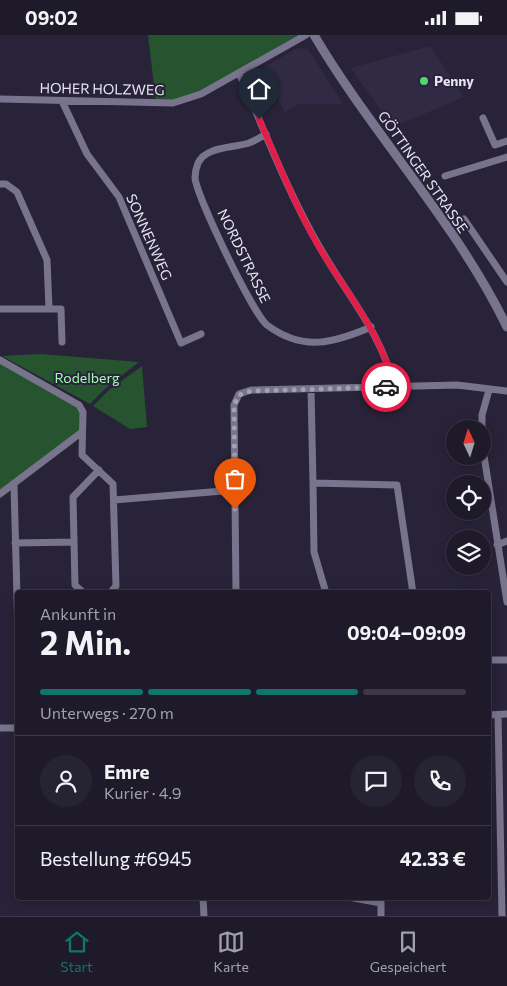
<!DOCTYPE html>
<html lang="de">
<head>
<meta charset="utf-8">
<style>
	:root { --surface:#1e1a2a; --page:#262332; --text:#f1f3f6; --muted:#a1a1a8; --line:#3c3847; --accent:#0f766e }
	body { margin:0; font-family:Commissioner,sans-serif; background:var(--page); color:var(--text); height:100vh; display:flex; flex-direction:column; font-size:19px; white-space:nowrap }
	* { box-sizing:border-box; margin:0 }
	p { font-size:16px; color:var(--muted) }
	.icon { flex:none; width:28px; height:28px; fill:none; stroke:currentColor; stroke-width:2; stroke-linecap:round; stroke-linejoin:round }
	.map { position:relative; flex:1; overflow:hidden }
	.sheet { position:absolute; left:15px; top:555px; width:476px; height:310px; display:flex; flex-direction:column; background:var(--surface); border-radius:5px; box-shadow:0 2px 12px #0003,0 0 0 1px var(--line) }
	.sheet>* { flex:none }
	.needle { width:32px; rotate:356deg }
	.fabs { position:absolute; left:446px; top:385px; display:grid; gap:10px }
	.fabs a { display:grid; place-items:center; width:45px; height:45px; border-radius:50%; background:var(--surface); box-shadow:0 2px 12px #0003,0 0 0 1px var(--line); font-size:25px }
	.pin { position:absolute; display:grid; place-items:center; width:42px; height:42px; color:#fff; margin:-51px -21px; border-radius:50% 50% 50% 0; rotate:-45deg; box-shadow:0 0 5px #0007 }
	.pin .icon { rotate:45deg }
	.courier { position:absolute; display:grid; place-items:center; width:50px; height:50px; margin:-25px; border:4px solid #e11d48; border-radius:50%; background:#fff; color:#222; box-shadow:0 1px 6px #0007 }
	.summary em { font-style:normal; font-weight:700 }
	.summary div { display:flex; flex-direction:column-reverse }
	.summary { display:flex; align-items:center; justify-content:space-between; height:85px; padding:0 25px }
	h1 { font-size:32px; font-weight:700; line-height:38px }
	.bar { display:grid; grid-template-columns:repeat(4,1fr); gap:8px 5px; align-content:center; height:60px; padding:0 25px }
	.bar i { height:6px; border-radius:4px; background:var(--line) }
	.bar .active { background:var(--accent) }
	.bar p { grid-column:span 4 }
	.line { display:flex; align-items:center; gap:12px; padding:0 25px; border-top:1px solid var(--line) }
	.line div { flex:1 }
	.round { display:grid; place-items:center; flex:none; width:52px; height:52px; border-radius:26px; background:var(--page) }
	.status { display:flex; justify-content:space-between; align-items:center; height:35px; padding:0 25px; background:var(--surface); direction:ltr }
	.status svg { height:14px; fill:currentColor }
	.menu { display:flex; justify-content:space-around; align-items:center; height:70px; border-top:1px solid var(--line); background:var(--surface); font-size:14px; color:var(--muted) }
	.menu a { display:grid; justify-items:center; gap:2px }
	.menu .active { color:var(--accent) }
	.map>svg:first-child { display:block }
	.built { fill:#312a45 }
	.green { fill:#25542f }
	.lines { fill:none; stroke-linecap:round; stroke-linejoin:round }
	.minor { stroke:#79748d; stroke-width:7 }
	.tertiary { stroke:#79748d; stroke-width:9 }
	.done { stroke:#a4a0b2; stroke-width:5; stroke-dasharray:0 9 }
	.route { stroke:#e11d48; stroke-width:6 }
	.poi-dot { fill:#52d673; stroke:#282338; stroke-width:2 }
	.labels { text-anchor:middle; stroke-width:4; stroke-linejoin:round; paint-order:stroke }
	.poi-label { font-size:14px; font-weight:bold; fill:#e7e4f3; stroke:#282338; text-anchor:start }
	.street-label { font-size:14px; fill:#e7e4f3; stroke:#282338 }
	.park-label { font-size:14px; fill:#a6fcb5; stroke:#282338 }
</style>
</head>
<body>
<div class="status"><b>09:02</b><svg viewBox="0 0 49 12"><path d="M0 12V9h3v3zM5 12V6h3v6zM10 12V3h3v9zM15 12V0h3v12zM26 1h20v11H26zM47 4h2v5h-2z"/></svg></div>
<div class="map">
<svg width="507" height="881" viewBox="0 0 507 881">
	<rect width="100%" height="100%" fill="#282338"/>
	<path class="built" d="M 430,11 L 464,62 L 393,92 L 351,33 Z
		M 298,13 L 308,14 L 343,69 L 299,69 L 285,77 L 263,33 Z"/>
	<path class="green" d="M 148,0 L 306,0 C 264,24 203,68 156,67 Z
		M 41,319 L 139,327 L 107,352 L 90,369 L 2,321 Z
		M 0,325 L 79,370 L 82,397 L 0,459 Z
		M 142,331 L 147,392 L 130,394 L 93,371 L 109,355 Z"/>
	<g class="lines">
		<path class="minor" d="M 239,38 C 265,96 287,156 319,211 C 346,259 382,298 394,352
			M 0,64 L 173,68 L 201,59 L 306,0
			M 62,66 L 87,119 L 119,162 L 181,308 L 201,299
			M 483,83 L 495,110 L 507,106
			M 266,99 C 261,102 255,106 249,108 C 234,113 206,111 198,128 C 196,133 195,138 195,143 C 197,162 253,279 267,290 C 303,317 334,308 371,292
			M 445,141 L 507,122
			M 0,149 L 6,149 L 17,157 L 47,225 L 49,274 L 0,274
			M 464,184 L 507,247
			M 49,274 L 61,274 L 62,307
			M 0,325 L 79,370 L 83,377 L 82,420 L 113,449 L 116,551 L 110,558
			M 311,354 L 313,448 L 397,450 L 413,558
			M 482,394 L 482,380 L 489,355
			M 482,408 L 507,567
			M 313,448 L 314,517 L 326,558
			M 14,450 L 18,599
			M 0,459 L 82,397
			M 114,465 L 235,455
			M 15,508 L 74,507
			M 497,510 L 507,506
			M 84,558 L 75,550 L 73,462 L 99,435
			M 236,558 L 234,370 L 239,359 L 251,355 L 457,350 L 507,356
			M 489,625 L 507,625
			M 489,680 L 507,679
			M 498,680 L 502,881
			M 0,693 L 18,693
			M 203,862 L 204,881
			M 348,862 L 381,868
			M 381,862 L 381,881"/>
		<path class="tertiary" d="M 314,0 C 373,100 456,187 507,292"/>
	</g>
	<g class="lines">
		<path class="done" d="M 235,474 L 234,370 L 239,360 L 251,356 L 386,352"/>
		<path class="route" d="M 259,84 C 278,127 295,171 319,212 C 346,258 382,298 394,352 L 386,352"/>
	</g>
	<circle class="poi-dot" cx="424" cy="46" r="5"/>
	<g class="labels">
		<g class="poi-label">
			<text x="434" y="51">Penny</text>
		</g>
		<g class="street-label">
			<text transform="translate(102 54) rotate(1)" y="5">HOHER HOLZWEG</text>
			<text transform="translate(423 137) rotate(55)" y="5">GÖTTINGER STRASSE</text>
			<text transform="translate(149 202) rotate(66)" y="5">SONNENWEG</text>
			<text transform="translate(244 221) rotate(64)" y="5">NORDSTRASSE</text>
		</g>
		<g class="park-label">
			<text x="87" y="348">Rodelberg</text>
		</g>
	</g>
</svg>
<div class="fabs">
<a><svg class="needle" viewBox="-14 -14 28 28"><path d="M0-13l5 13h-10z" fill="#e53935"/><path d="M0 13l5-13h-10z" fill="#a1a1a8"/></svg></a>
<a><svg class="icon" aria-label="locate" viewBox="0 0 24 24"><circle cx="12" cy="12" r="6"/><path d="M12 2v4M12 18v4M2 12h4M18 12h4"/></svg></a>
<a><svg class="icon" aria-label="layers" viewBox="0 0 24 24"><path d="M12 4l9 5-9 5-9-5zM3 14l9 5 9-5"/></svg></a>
</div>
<div class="pin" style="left:235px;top:474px;background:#ea580c"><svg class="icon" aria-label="bag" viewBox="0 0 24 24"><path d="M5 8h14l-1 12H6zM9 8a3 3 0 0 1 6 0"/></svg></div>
<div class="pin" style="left:259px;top:84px;background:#1f2937"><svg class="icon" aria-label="home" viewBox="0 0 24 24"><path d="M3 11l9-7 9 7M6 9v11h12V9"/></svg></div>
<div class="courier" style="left:386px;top:352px"><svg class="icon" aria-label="car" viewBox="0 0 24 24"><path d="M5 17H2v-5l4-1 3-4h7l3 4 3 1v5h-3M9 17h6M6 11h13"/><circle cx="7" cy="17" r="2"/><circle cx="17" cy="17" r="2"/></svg></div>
<section class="sheet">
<div class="summary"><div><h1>2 Min.</h1><p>Ankunft in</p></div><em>09:04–09:09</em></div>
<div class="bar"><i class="active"></i><i class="active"></i><i class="active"></i><i></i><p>Unterwegs · 270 m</p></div>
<div class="line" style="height:90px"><a class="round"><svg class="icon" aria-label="person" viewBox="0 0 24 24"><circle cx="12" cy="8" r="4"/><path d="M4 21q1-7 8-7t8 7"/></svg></a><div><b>Emre</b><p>Kurier · 4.9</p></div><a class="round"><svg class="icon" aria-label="chat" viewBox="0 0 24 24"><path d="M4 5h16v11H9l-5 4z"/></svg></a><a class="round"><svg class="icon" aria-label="phone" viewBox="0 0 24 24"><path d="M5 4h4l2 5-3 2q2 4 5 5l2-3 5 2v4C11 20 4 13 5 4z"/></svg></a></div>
<div class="line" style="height:65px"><div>Bestellung #6945</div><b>42.33 €</b></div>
</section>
</div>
<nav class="menu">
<a class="active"><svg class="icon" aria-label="home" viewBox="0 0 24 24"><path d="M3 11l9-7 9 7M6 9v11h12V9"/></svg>Start</a>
<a><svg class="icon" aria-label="map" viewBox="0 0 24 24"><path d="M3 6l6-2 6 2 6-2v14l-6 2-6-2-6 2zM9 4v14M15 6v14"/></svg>Karte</a>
<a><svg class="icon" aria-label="saved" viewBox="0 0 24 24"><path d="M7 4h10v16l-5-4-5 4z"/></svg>Gespeichert</a>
</nav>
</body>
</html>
